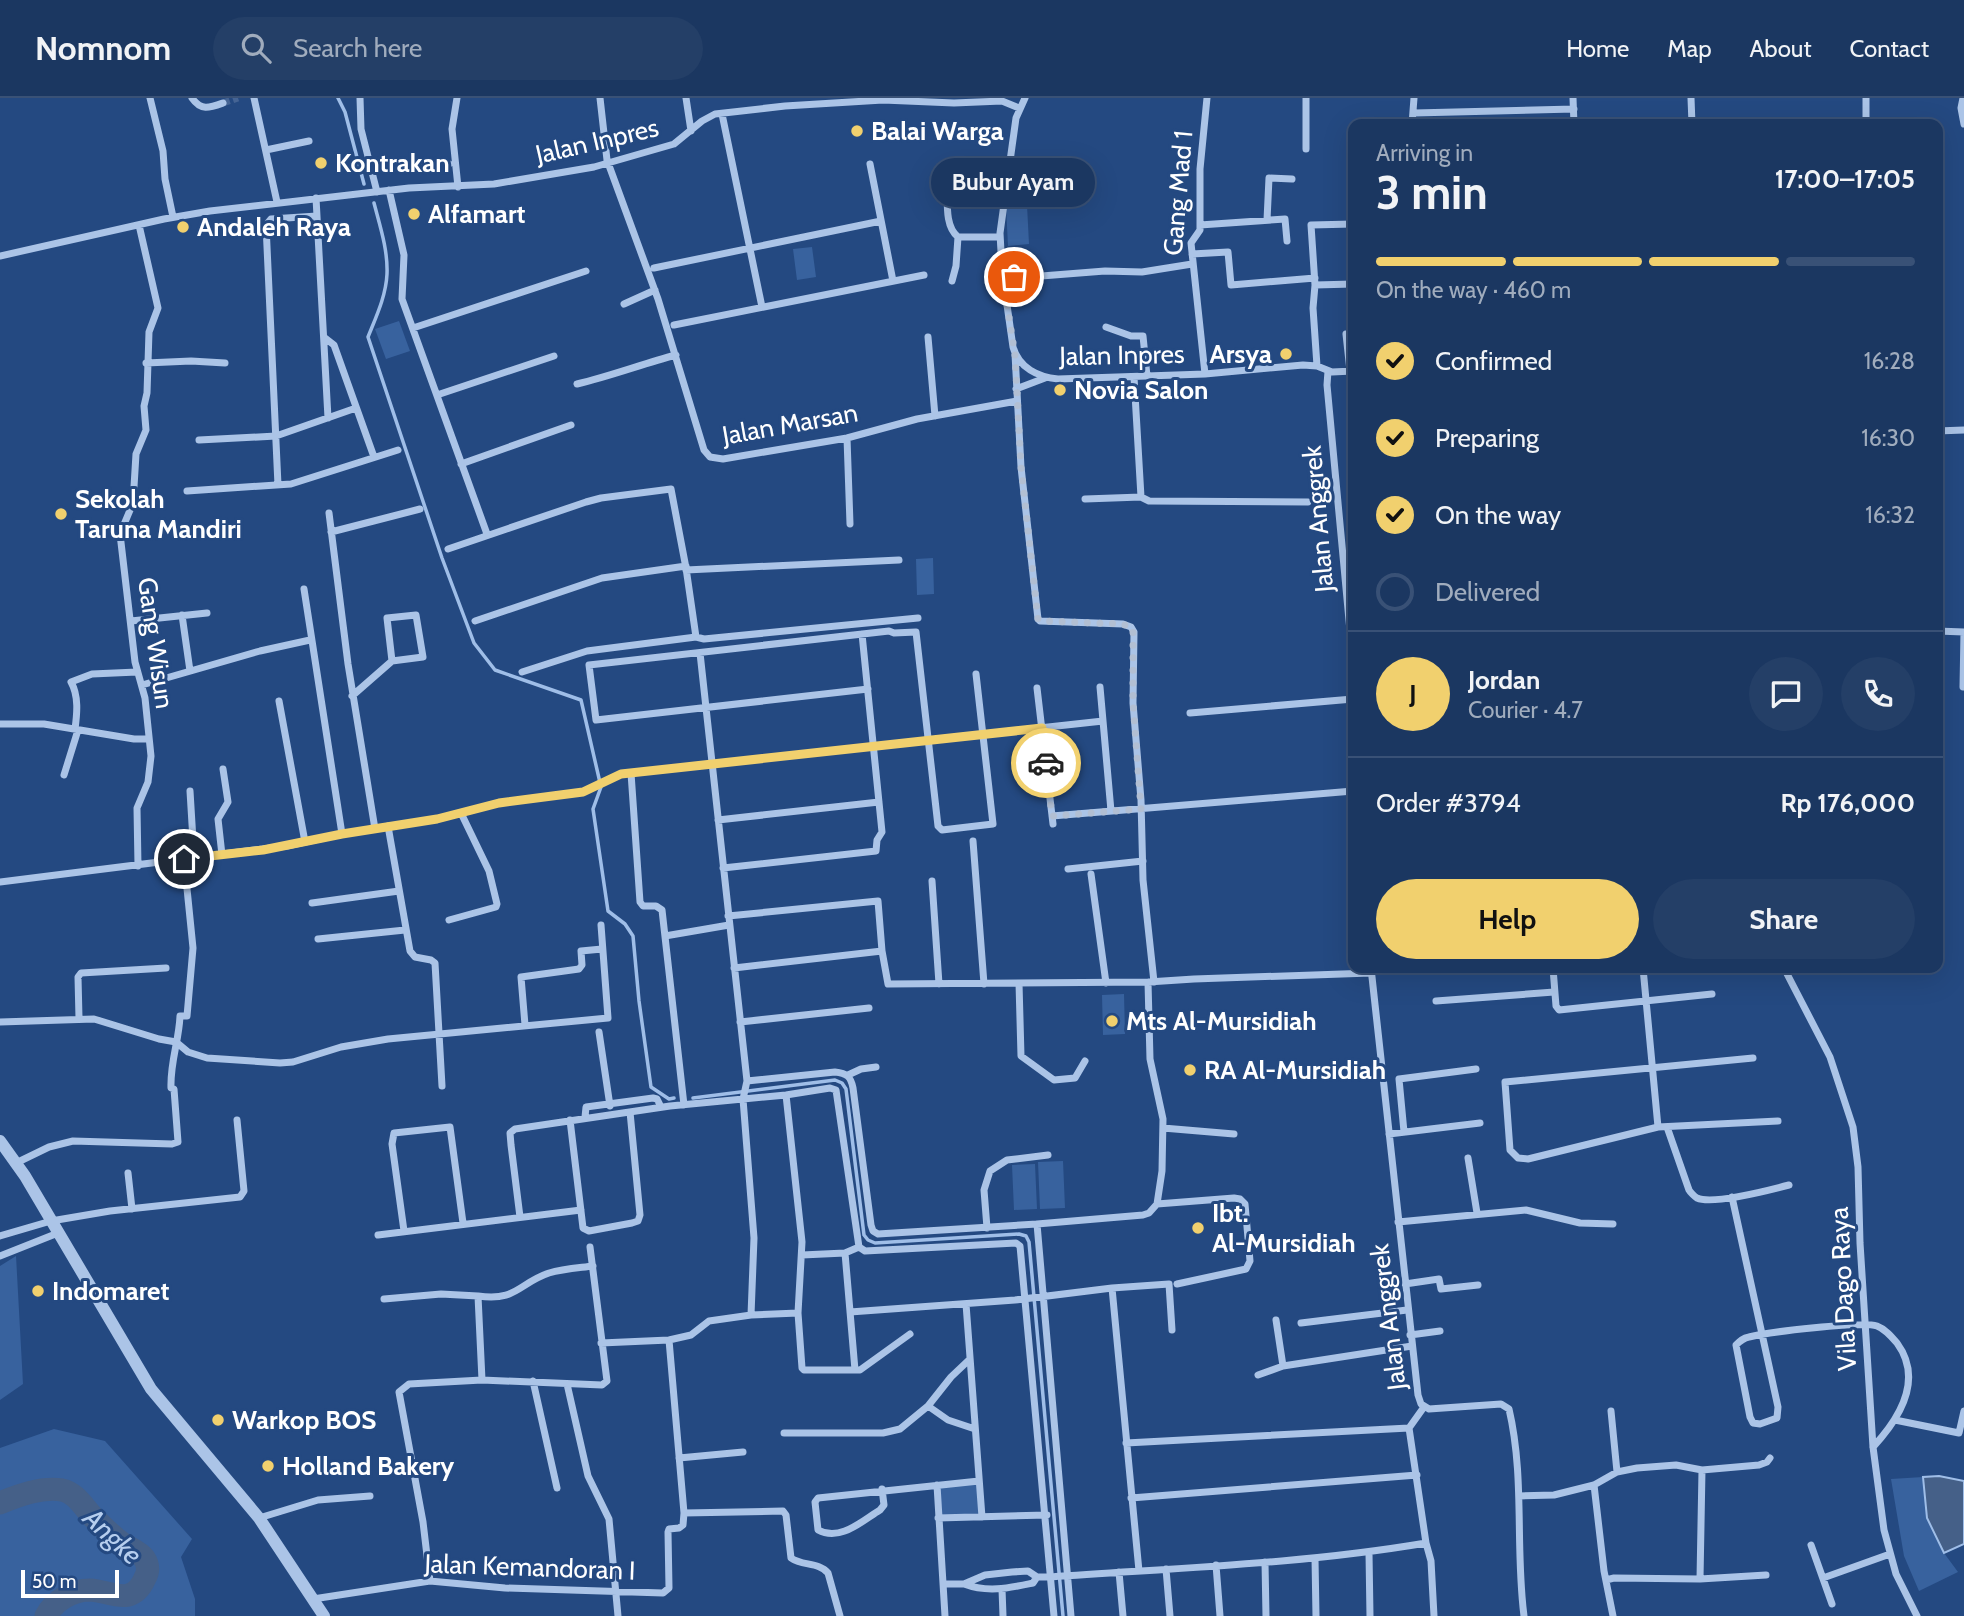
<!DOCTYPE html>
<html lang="en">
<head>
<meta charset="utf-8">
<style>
	:root { --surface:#1b3761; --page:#243f67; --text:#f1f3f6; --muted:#a0acbd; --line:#395176; --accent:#f1d06e }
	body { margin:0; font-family:Cabin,sans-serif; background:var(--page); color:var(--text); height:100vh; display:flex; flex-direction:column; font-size:26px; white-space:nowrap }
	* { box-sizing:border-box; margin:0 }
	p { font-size:23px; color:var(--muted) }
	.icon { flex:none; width:38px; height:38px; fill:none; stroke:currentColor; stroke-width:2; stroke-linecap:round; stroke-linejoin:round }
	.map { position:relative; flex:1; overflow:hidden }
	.drawer { position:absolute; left:1348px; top:21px; width:595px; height:854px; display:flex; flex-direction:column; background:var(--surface); border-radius:14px; box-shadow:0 7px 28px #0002,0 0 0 2px var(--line) }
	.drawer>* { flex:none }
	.scale { position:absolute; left:21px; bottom:18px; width:98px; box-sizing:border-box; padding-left:7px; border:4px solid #fff; border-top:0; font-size:19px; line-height:24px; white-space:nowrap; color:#fff; -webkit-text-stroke:5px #244981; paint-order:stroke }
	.pin { position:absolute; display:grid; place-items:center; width:60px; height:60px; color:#fff; margin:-30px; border:4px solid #fff; border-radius:50%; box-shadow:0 2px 7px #0007 }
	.courier { position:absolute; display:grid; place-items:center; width:70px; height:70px; margin:-35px; border:5px solid #f1d06e; border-radius:50%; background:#fff; color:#222; box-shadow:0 2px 9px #0007 }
	.bubble { position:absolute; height:49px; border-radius:24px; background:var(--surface); box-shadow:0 7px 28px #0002,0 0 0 2px var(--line); font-size:23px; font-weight:700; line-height:49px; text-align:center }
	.overview em { font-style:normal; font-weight:700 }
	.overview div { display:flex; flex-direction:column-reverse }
	.overview { display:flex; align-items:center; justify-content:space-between; height:119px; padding:0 28px }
	h1 { font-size:46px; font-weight:700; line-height:52px }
	.bar { display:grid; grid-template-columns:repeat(4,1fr); gap:10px 7px; align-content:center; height:84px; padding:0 28px }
	.bar i { height:9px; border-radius:5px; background:var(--line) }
	.bar .on { background:var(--accent) }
	.bar p { grid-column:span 4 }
	.line { display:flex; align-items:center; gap:18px; padding:0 28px; border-top:2px solid var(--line) }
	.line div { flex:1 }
	.round { display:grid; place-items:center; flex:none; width:74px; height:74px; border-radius:37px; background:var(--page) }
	ol { padding:0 28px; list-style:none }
	li { display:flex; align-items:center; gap:21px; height:77px }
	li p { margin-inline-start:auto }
	li .icon { padding:7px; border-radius:50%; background:var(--accent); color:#111; stroke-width:4 }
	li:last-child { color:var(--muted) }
	li i { width:38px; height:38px; border:4px solid var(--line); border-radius:50% }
	.primary-button { display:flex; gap:14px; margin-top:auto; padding:14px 28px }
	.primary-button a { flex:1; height:80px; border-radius:42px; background:var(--accent); color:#111; font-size:28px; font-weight:700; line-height:80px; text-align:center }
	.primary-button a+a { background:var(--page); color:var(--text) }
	header { display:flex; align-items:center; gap:42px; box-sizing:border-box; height:98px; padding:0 35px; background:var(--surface); border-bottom:2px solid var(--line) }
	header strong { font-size:33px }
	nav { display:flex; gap:38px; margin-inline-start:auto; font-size:24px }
	.search { width:490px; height:63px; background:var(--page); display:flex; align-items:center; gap:18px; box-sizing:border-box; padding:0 24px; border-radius:38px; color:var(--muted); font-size:26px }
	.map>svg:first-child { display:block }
	.green { fill:#38629e }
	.water { fill:#456088; stroke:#9fbee8; stroke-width:2 }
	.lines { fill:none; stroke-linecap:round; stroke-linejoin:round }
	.stream { stroke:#9fbee8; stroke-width:3.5 }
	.river { stroke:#456088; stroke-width:23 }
	.minor-tunnel { stroke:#456494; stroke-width:7; stroke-dasharray:7 3.5; stroke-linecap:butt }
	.minor { stroke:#abc4e7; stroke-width:7 }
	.tertiary { stroke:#abc4e7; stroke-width:12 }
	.done { stroke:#b2bfd3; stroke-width:7; stroke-dasharray:0 12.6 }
	.route { stroke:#f1d06e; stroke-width:9 }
	.poi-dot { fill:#f1d06e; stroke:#244981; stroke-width:2.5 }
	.labels { text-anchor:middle; stroke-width:6; stroke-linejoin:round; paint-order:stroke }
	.poi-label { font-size:26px; font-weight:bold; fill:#fff; stroke:#244981; text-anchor:start }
	.street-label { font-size:26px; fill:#fff; stroke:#244981 }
	.water-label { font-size:28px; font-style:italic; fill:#b6ceee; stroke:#244981 }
</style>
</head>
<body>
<header>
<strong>Nomnom</strong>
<div class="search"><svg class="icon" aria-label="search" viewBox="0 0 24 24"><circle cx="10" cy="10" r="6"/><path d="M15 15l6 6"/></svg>Search here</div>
<nav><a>Home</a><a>Map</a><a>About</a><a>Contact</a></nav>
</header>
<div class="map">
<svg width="1964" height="1518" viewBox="0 0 1964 1518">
	<rect width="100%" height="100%" fill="#244981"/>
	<path class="green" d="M 1027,107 L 1029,146 L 1008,148 L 1006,108 Z
		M 812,149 L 816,179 L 797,182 L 793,151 Z
		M 399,223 L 410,253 L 386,261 L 375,231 Z
		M 933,460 L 934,496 L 917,497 L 916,461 Z
		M 1124,896 L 1125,936 L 1103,937 L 1102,897 Z
		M 1063,1063 L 1065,1110 L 1040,1111 L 1038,1064 Z
		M 1035,1066 L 1037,1111 L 1014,1112 L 1012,1067 Z
		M 16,1158 L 23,1286 L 0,1302 L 0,1168 Z
		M 54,1331 L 105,1343 L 192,1441 L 181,1459 L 195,1501 L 195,1518 L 0,1518 L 0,1350 Z
		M 1923,1379 L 1927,1420 L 1944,1455 L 1958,1474 L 1919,1493 L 1904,1458 L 1891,1381 Z
		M 979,1383 L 982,1419 L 938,1420 L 937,1387 Z"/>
	<path class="water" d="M 1939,1378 L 1964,1383 L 1964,1446 L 1944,1455 L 1927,1420 L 1923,1379 Z"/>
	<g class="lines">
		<path class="stream" d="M 338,0 L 345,14 L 364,86
			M 374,105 C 380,128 388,152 387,176 C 386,198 376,219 368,239 L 442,460 L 474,545 L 495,572 L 581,602 L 601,689 L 593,711 L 608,813 L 625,826 L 633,838 L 639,903 L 651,989 L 669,1001 L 674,1000
			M 693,1000 L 835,982 L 842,985 L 846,991 L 864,1137 L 868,1142 L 875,1145 L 1019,1136 L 1026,1138 L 1029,1144 L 1063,1518"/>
		<path class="river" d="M 0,1405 C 19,1397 41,1389 62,1392 C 78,1395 86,1414 98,1424 C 105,1430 113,1439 122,1445 C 129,1450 139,1453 144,1460 C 148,1466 149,1473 145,1480 C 132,1510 111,1493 90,1492 C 72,1492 54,1503 46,1518"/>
		<path class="minor-tunnel" d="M 223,5 L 238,0"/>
		<path class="minor" d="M 150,0 L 163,53 L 165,81 L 173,119
			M 192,0 C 201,13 209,10 223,5
			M 254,0 L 277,104
			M 360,0 L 361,31 L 377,94
			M 457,0 L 452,31 L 458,89
			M 600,0 L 607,62 L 658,201 L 704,352 L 710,359 L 723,361 L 847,340 L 917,321 L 1017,303
			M 686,0 L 691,33
			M 1025,0 L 1016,20 L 1000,135 L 1002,172 L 1013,249 C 1019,270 1038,279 1058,281 L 1205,276 L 1303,267 L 1317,268 L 1332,274 L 1353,273
			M 1306,0 L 1306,51
			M 1573,0 L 1574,26
			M 1691,0 L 1692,26
			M 1866,0 L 1866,26
			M 1963,0 L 1961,10 L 1964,26
			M 1414,15 L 1574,11
			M 722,16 L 762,209
			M 1412,26 L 1414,0
			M 1937,35 L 1939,35
			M 266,52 L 309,43
			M 870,66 L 893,183
			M 370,67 L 449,66
			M 389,92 L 404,157 L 402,201 L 487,436
			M 316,100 L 328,320
			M 1267,122 L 1269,80 L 1292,81
			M 1200,127 L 1285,121 L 1287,143
			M 1000,139 L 958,139 C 944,128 948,102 947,86 L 1007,82
			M 1192,156 L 1228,154 L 1231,187 L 1315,180
			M 0,158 L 164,121 L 210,113 L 409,90 L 494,86 L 594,69 L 674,46 L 702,23 L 715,16 L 785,8 L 883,2 L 954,5 L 1002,3 L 1019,10
			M 654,170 L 881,123
			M 1003,181 L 1105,173 L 1142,174 L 1192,166
			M 952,183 L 956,168 L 958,139
			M 1315,187 L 1353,186
			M 624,206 L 655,192
			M 674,227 L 924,177
			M 1106,229 L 1131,238 L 1143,238 L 1147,278
			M 413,230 L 586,173
			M 928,239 L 935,318
			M 325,240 L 334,247 L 374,359
			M 1015,256 L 1021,369 L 1038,521 L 1040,523 L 1123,526 L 1131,529 L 1134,534 L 1133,605 L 1141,702 L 1143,782 L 1154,884
			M 146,265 L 191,263 L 225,265
			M 1317,268 L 1313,210 L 1315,187 L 1311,127 L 1353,126
			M 1328,273 L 1327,287 L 1353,565
			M 1350,273 L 1346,236 L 1353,235
			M 1205,276 L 1191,145 L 1200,132 L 1200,71 L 1207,0
			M 1134,279 L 1141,399
			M 577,286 C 611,278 642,266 676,257
			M 1016,291 L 1045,280
			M 437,297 L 554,258
			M 1937,333 L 1964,332
			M 847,340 L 850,426
			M 199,342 L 276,338 L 356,310
			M 461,366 L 571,327
			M 278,387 L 266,127 L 271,121 L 317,118
			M 187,393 L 291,386 L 398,352
			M 1085,401 L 1141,399 L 1149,403 L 1308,404
			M 329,415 L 348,566 L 375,731
			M 331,434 L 420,411
			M 448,451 L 586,404 L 601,400 L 671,391 L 686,470 L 696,539
			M 686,472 L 899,462
			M 304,491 L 342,736
			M 182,517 L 190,573
			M 131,523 L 207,515
			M 475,523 L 602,480 L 686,468
			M 1937,533 L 1964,534
			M 700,555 L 747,983 L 743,1001 L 754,1140 L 751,1217
			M 522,574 L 587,553 L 696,539 L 704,541 L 918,520
			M 142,587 L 260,553 L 310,542
			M 1100,589 L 1111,713
			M 1963,589 L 1964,534
			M 1037,590 L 1053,726
			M 868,591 L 596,622 L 589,567 L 889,533 L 894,535 L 916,534 L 938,728 L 942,732 L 993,726 L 976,576
			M 352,598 L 392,563 L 423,559 L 416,517 L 387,520 L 392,563
			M 279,603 L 305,744
			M 1190,615 L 1353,601
			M 0,626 L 44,626 L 134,641 L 148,641
			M 75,631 C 77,616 79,598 71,584 L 92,576 L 137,574
			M 631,675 L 640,804 L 643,808 L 656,808 L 662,812 L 684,1007
			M 64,677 L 78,632
			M 190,693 L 194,759
			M 1052,718 L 1353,693
			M 718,722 L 879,704
			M 388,728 L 410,853 L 415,859 L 431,862 L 435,865 L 442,988
			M 973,743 L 984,886
			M 222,757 L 218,721 L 228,704 L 223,671
			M 138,768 L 137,710 L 148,684 L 151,658 L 145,600 L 135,564 L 120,436 L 133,405 L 136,356 L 146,332 L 144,308 L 147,295 L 149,234 L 158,210 L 139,127
			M 723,770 L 876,753 L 877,742 L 882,734 L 862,536
			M 1068,771 L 1143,763
			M 1091,776 L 1106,885
			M 932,783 L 939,886
			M 0,784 L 287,748 L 342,736 L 437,721 L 499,705 L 583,694 L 621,676 L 1103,623
			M 312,805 L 399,793
			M 728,818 L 878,803 L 882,853 L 888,886 L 1148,884 L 1194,881 L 1371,875
			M 449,822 L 496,809 L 497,806 L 489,773 L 461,715
			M 665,838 L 729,827
			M 318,841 L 405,832
			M 734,870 L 882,853
			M 1371,870 L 1418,1297 L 1421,1306 L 1429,1311 L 1501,1306 L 1509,1311 C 1525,1379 1515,1449 1524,1518
			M 1553,870 L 1556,908 L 1559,912 L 1712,896
			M 1643,870 L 1658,1029
			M 1784,870 L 1830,959 L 1853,1029 L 1858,1069 L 1860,1145 L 1873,1349 L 1884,1432 L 1896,1476 L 1917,1518
			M 1019,885 L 1021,958 L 1054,982 L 1075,980 L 1085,963
			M 1436,903 L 1554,894
			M 79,920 L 78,879 L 81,875 L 166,870
			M 0,924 L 94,921 L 159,941 L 176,944 L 188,954 L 207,960 L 280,965 L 293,964 L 341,949 L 388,941 L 608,920 L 601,827
			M 740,924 L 869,910
			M 525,927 L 521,879 L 579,871 L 582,867 L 581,853 L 602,851
			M 599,934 L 610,1008
			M 1753,960 L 1505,984 L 1510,1052 L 1518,1060 L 1528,1061 L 1658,1029 L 1778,1023
			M 848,977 L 861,971 L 876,969
			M 747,983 L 835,974 C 847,975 851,979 853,990 L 871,1127 L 873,1133 L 878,1136 L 1037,1126 L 1143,1117 L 1149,1115 L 1157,1106 L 1162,1073 L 1163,1021 L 1150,961 L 1148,884
			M 786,997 L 802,1144 L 798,1215 L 802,1270 L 804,1272 L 860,1272 L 910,1236
			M 585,1019 L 586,1009 L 653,1000 L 657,1001 L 661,1009
			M 570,1022 L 583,1130 L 589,1133 L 632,1125 L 638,1123 L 640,1117 L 630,1014
			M 1667,1029 L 1689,1092 C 1690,1094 1695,1099 1697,1100 C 1713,1107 1770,1092 1789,1087
			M 1163,1030 L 1234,1036
			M 1404,1034 L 1399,981 L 1476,971
			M 1389,1036 L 1480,1025
			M 1468,1060 L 1477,1115
			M 16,1065 L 49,1049 L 73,1043 L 172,1046 L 178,1044 L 174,991 L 171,990 C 170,964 179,943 180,918 L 187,918 L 193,850 L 184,761
			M 128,1075 L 132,1111
			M 1732,1099 L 1778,1309 L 1777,1320 L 1760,1326 L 1753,1325 L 1750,1319 L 1736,1247 C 1740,1243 1743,1240 1749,1239 C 1768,1234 1861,1223 1877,1228 C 1885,1231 1891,1238 1897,1245 C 1924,1282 1899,1321 1873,1349
			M 1157,1106 L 1234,1100 L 1240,1101 L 1245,1106 L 1250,1163 L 1246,1171 L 1177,1186
			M 520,1119 L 511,1047 L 510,1035 L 515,1031 L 670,1008 L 786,997 L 830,990 L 836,992 L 859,1149
			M 1398,1124 L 1526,1112 L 1580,1125 L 1613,1126
			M 1037,1126 L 1071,1518
			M 987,1130 L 984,1092 L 990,1073 L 1007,1062 L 1048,1057
			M 404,1133 L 392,1046 L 394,1035 L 450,1029 L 463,1125
			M 378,1137 L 581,1112
			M 0,1138 L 51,1123 L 110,1113 L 240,1099 L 244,1093 L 237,1022
			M 845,1155 L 855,1272
			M 802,1157 L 845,1155 L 859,1149 L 865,1153 L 1016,1145 L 1020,1148 L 1054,1518
			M 0,1158 L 58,1135
			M 1405,1186 L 1439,1181 L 1441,1191 L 1478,1187
			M 1112,1190 L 1139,1473
			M 478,1198 C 516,1204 519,1185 549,1175 C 563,1171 578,1170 593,1168
			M 384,1201 L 441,1196 L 478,1198 L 482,1282
			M 966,1206 L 982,1419
			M 850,1214 L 1015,1202 L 1112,1190 L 1169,1186 L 1172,1232
			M 1276,1222 L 1283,1268
			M 1301,1225 L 1407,1212
			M 1410,1237 L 1440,1233
			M 669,1242 L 684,1415 L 783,1413 L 786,1417 L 791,1460 C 802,1468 819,1464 828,1475 L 840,1518
			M 601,1245 L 669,1242 L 691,1237 L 709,1223 L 751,1217 L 798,1215
			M 1258,1277 L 1283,1268 L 1412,1248
			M 533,1283 L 557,1390
			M 567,1286 L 588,1378 L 609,1421 L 618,1518
			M 928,1308 L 948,1322 L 975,1331
			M 1424,1309 L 1409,1330 L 1426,1445 L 1431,1463 L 1434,1518
			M 1611,1313 L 1617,1374
			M 1895,1322 L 1959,1335 L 1964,1313
			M 784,1335 L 883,1335 L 900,1331 L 928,1308 L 951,1279 L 970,1261
			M 1126,1345 L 1409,1330
			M 679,1360 L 743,1354
			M 937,1387 L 945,1518
			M 1594,1387 L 1604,1473 L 1613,1518
			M 882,1391 L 884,1407 L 880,1412 C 862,1423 840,1444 818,1432 L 815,1404 L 818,1400 L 979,1383
			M 1519,1398 L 1554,1397 L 1594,1387 L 1617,1374 L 1637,1370 L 1676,1367 L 1702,1372 L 1759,1367 L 1767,1364 L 1770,1360
			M 1131,1400 L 1417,1377
			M 259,1420 L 318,1402 L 370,1398
			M 938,1420 L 1047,1417
			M 1811,1447 L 1832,1506
			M 1369,1455 L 1370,1518
			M 1315,1460 L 1316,1518
			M 1265,1464 L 1266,1518
			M 1216,1467 L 1220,1518
			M 1166,1471 L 1170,1518
			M 1119,1474 L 1123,1518
			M 1823,1480 L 1890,1456
			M 1700,1481 L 1702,1372
			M 1606,1482 L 1614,1480 L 1700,1481 L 1766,1477
			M 430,1483 L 423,1424 L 399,1294 L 409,1286 L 482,1282 L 602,1287 L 607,1283 L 590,1149
			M 943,1486 L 964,1486 L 985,1477 L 1012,1474 L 1028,1473 L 1037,1479 L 1051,1479 C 1176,1470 1302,1466 1426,1445
			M 964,1486 C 988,1495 1009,1490 1033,1485 L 1037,1479
			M 1002,1491 L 1003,1518
			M 313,1501 L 430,1483 L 505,1490 L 663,1495 L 669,1490 L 668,1434 L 669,1431 L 679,1430 L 683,1427 L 684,1415"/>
		<path class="tertiary" d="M 0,1043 L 25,1078 L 151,1291 L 259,1420 L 324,1518"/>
	</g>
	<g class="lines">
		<path class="done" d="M 1014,179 L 1003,181 L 1015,257 L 1021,369 L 1038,521 L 1041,523 L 1123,526 L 1133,531 L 1133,605 L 1141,711 L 1052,718 L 1046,665"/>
		<path class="route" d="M 184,761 L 263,752 L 342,736 L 437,721 L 499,705 L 583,694 L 621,676 L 1042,630 L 1046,665"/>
	</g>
	<g class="poi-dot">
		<circle cx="857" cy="33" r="7"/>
		<circle cx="321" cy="65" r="7"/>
		<circle cx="414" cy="116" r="7"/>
		<circle cx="183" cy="129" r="7"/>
		<circle cx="1286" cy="256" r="7"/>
		<circle cx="1060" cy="292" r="7"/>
		<circle cx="61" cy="416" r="7"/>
		<circle cx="1112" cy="923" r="7"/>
		<circle cx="1190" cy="972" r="7"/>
		<circle cx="1198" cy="1130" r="7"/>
		<circle cx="38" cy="1193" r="7"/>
		<circle cx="218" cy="1322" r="7"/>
		<circle cx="268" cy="1368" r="7"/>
	</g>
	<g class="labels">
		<g class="poi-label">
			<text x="871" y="42">Balai Warga</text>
			<text x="335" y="74">Kontrakan</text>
			<text x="428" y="125">Alfamart</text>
			<text x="197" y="138">Andaleh Raya</text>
			<text x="1272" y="265" text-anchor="end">Arsya</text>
			<text x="1074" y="301">Novia Salon</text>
			<text x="75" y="410">Sekolah<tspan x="75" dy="30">Taruna Mandiri</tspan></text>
			<text x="1126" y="932">Mts Al-Mursidiah</text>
			<text x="1204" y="981">RA Al-Mursidiah</text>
			<text x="1212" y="1124">Ibt.<tspan x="1212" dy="30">Al-Mursidiah</tspan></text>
			<text x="52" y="1202">Indomaret</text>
			<text x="232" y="1331">Warkop BOS</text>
			<text x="282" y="1377">Holland Bakery</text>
		</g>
		<g class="street-label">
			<text transform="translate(597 43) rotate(-13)" y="9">Jalan Inpres</text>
			<text transform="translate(1178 95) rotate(-85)" y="9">Gang Mad 1</text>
			<text transform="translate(1122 257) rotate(-1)" y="9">Jalan Inpres</text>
			<text transform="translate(790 326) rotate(-10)" y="9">Jalan Marsan</text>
			<text transform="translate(1318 421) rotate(-95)" y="9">Jalan Anggrek</text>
			<text transform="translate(156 545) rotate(82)" y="9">Gang Wisun</text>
			<text transform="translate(1843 1191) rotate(-93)" y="9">Vila Dago Raya</text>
			<text transform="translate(1388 1219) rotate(-97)" y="9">Jalan Anggrek</text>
			<text transform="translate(530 1469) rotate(2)" y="9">Jalan Kemandoran I</text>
		</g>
		<g class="water-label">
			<text transform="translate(113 1438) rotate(43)" y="10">Angke</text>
		</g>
	</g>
</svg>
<div class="scale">50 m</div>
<div class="pin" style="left:1014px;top:179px;background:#ea580c"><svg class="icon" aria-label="bag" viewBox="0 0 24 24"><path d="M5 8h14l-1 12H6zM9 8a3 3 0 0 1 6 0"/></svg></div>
<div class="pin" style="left:184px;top:761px;background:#1f2937"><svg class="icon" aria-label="home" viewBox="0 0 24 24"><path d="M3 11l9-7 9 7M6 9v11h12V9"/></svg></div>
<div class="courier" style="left:1046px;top:665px"><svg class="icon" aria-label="car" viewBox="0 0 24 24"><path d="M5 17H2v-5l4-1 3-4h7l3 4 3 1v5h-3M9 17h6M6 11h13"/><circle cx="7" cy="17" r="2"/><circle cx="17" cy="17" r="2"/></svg></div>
<div class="bubble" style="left:931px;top:60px;width:164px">Bubur Ayam</div>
<section class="drawer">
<div class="overview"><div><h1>3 min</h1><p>Arriving in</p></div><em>17:00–17:05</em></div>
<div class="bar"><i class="on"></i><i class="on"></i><i class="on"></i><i></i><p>On the way · 460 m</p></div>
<ol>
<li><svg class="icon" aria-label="check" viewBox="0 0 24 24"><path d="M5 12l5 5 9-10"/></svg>Confirmed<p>16:28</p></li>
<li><svg class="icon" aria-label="check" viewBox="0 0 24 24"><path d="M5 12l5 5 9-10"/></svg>Preparing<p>16:30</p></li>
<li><svg class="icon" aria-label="check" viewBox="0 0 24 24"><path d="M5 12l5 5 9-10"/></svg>On the way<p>16:32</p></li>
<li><i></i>Delivered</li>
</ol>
<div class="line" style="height:126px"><b class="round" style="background:var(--accent);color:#111">J</b><div><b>Jordan</b><p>Courier · 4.7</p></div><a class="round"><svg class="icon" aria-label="chat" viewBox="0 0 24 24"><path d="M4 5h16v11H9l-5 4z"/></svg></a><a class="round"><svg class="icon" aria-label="phone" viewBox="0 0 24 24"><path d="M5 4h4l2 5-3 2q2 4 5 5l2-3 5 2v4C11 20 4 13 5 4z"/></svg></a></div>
<div class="line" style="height:91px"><div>Order #3794</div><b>Rp 176,000</b></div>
<div class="primary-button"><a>Help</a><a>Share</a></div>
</section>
</div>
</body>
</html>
